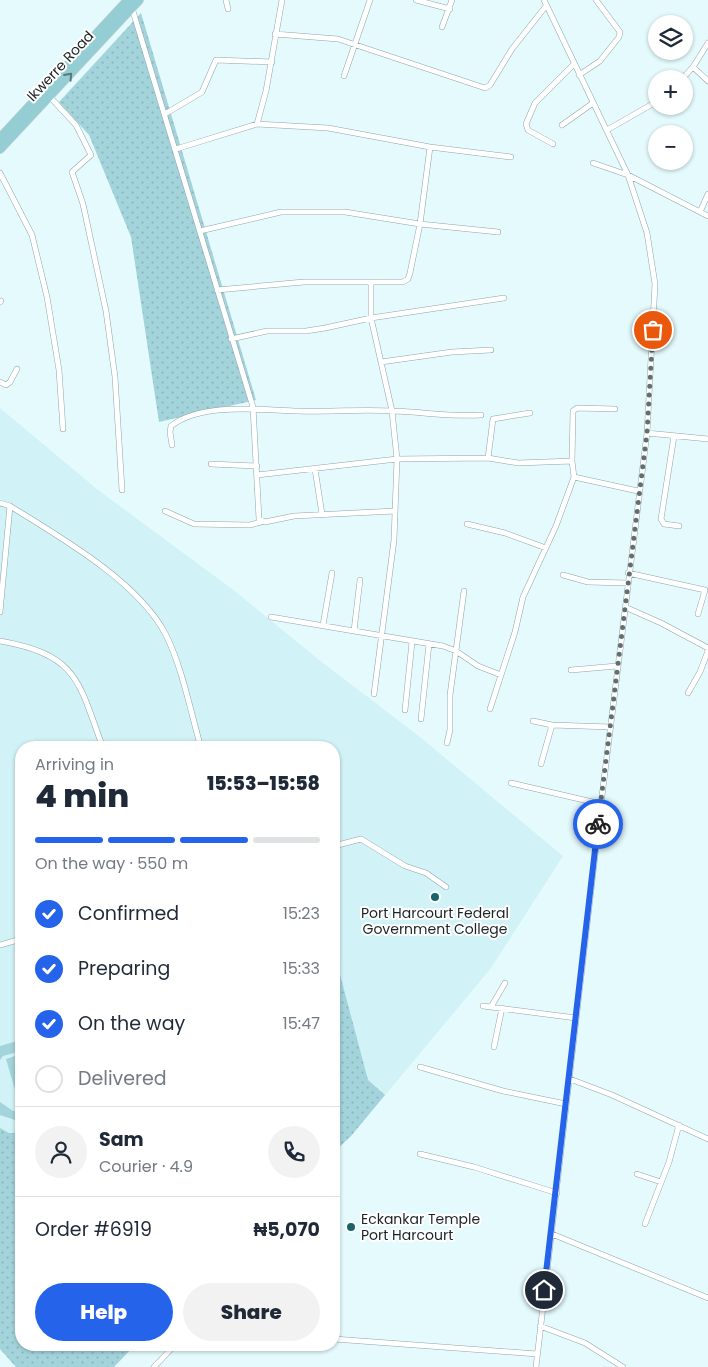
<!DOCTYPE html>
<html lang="en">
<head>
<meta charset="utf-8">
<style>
	:root { --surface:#fff; --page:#f2f2f3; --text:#1f2937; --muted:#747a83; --line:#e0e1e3; --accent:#2563eb }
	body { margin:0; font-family:Poppins,sans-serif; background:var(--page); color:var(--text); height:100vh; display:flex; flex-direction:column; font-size:19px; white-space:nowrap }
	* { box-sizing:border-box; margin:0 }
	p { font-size:16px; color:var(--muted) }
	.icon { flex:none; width:28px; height:28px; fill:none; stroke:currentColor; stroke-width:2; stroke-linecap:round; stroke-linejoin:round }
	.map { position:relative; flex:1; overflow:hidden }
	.drawer { position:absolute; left:15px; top:741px; width:325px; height:610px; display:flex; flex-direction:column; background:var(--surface); border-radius:20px; box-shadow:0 1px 4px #0004 }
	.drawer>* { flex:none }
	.fabs { position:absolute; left:648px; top:15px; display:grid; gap:10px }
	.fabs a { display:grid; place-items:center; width:45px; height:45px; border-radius:50%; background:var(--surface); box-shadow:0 1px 4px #0004; font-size:25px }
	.pin { position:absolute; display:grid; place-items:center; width:42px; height:42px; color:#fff; margin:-21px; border:2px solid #fff; border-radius:50%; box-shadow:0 1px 5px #0007 }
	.courier { position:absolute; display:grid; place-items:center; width:50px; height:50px; margin:-25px; border:4px solid #2563eb; border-radius:50%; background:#fff; color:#222; box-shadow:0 1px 6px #0007 }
	.head em { font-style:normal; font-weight:800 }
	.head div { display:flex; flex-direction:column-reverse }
	.head { display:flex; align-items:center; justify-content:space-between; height:85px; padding:0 20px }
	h1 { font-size:32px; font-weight:800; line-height:38px }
	.bar { display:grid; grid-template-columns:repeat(4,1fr); gap:8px 5px; align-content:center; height:60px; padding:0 20px }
	.bar i { height:6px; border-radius:4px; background:var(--line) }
	.bar .selected { background:var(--accent) }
	.bar p { grid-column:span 4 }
	.line { display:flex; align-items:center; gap:12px; padding:0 20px; border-top:1px solid var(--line) }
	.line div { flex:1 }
	.round { display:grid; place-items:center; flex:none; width:52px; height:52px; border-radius:26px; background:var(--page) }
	ol { padding:0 20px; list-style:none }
	li { display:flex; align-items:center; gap:15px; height:55px }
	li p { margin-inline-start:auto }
	li .icon { padding:5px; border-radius:50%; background:var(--accent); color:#fff; stroke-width:4 }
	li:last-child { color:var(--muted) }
	li i { width:28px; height:28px; border:2px solid var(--line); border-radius:50% }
	.button { display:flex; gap:10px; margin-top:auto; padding:10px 20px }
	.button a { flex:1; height:58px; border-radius:30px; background:var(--accent); color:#fff; font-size:20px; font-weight:800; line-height:58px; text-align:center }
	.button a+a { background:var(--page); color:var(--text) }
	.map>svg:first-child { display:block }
	.built { fill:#d1f2f6 }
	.grass { fill:url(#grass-dots) }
	.pitch { fill:#a3d4db }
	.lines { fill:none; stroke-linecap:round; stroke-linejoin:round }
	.street-casing { stroke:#90a5a8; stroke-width:6 }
	.primary-casing { stroke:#d6d8d8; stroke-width:10 }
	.street { stroke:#fff; stroke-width:5 }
	.primary { stroke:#94cdd4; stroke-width:9 }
	.oneway { stroke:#58787d }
	.done { stroke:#626f71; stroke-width:5; stroke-dasharray:0 9 }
	.route { stroke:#2563eb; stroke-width:6 }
	.poi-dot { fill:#17646d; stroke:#fff; stroke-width:2 }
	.labels { text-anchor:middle; stroke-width:4; stroke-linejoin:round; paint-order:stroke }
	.street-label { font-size:14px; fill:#1c2426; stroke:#fff }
	.poi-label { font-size:14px; fill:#1c2426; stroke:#fff }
</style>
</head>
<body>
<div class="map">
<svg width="708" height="1367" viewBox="0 0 708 1367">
	<defs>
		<pattern id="grass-dots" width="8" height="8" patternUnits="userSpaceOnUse" patternTransform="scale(1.25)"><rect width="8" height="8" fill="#a3d4db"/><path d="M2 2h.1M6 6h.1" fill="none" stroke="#8cb6bc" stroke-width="1.8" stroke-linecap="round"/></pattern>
	</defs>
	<rect width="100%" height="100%" fill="#e4fafd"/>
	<path class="built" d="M 0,408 L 98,490 L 236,592 L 319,660 L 420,737 L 563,856 L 491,968 L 351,1136 L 334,1152 L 334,748 L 21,748 L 21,1345 L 135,1345 L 114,1367 L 16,1367 L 0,1349 Z"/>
	<path class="grass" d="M 141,13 L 256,400 L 159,422 L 131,237 L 89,135 L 59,102 Z
		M 334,952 L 368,1080 L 385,1095 L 351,1136 L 334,1152 Z
		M 0,1128 L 9,1133 L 21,1133 L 21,1345 L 135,1345 L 114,1367 L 16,1367 L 0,1349 Z"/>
	<path class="pitch" d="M 21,1040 L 21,1051 L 3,1056 L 0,1060 L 0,1046 Z
		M 21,1054 L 21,1110 L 6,1059 Z
		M 0,1102 L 13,1111 L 21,1112 L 21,1122 L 0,1115 Z"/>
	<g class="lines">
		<g class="street-casing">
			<path id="street" d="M 226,0 L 228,9
				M 416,0 L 450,9
				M 132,8 L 253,407 L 259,519 L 265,522 L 294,516 L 395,511
				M 442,27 L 452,0
				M 275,34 L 338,39 L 485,88 L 490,85 L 512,49 L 546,6
				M 693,67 L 708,81
				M 579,75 L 600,61 L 619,37 L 620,32 L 596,0
				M 344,76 L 370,0
				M 682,79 L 693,67 L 708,43
				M 50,97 L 76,125 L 91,155 L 72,172 L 83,204 L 106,311 L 115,377 L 122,490
				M 165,114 L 202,92 L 216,60 L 272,62
				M 257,124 L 266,91 L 282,0
				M 562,125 L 593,103
				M 607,130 L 656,102
				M 553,144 L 528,130 L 526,124 L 535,103 L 574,64
				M 176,149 L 257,124 L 328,128 L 430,147 L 511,157
				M 593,163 L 628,175 L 708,216
				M 0,173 L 32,235 L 47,297 L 59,370 L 63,429
				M 700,212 L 708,194
				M 200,231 L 281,212 L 345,212 L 420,224 L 498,232
				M 371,282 L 371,318 L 392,411 L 397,459 L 394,540 L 374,694
				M 217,290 L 304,282 L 403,282 L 408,279 L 410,273 L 420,224 L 430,147
				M 0,302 L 1,301
				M 231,339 L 267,331 L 306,331 L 325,328 L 371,318 L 504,298
				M 381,362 L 452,352 L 491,350
				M 0,382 L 6,385 L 10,382 L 17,369
				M 647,433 L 708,439
				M 674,436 L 661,519 L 664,524 L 679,526
				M 172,445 L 170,432 L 171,426 C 202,402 262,410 298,411 C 330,412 362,409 394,411 C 423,412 452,417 481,415
				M 488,458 L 493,419 L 530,413
				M 211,464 L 257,466
				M 315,469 L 322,514
				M 257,475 L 397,459 L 488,458 L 518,463 L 572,461
				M 574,477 L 638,491
				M 0,503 L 10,506 C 60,537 139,582 166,635 C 182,667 191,713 201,748
				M 165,511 L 194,524 L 250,525 L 261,522
				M 467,524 L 505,533 L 546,548
				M 628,573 L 705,590 L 698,614
				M 563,575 L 588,582 L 627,583
				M 625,607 L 661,623 L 708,648
				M 0,612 L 10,506
				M 271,617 L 443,646 L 456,651 L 478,666 L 501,675
				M 323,625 L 332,573
				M 354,631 L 360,580
				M 0,641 C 78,655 78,680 103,748
				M 571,670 L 617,666
				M 688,693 L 700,672 L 708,651
				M 490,709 L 515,632 L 523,597 L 556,526 L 574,477 L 572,461 L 573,411 L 577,408 L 615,409
				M 405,710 L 412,642
				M 421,719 L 429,644
				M 533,721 L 552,725 L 611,727
				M 447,743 L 450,730 L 450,695 L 464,591
				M 541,764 L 552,725
				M 511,783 L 601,804
				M 334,846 L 361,839 L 405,866 L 426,873 L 446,887
				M 0,945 L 21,939
				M 483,1006 L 576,1018
				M 491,1007 L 505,983
				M 494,1047 L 502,1008
				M 420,1067 L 503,1091 L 566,1104
				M 570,1079 L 612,1095 L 708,1139
				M 420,1154 L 474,1167 L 557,1193
				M 637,1174 L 661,1182
				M 645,1224 L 669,1162 L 679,1125
				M 552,1234 L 708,1298
				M 540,1326 L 585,1343 L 623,1367
				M 334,1339 L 537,1354
				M 154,1367 L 175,1345
				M 536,1367 L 601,804 L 647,433 L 655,284 L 647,233 L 628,175 L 544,0"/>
		</g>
		<g class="primary-casing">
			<path id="primary" d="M 0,138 L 128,0
				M 0,149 L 139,0"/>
		</g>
		<use href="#street" class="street"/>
		<use href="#primary" class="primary"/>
	</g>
	<defs><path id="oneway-chevron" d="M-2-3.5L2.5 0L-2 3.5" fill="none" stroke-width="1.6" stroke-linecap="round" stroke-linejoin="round" transform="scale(1.25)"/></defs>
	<use class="oneway" href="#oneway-chevron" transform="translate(69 76) rotate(-48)"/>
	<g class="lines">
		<path class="done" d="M 598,824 L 647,433 L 653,330"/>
		<path class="route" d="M 544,1290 L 598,824"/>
	</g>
	<g class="poi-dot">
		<circle cx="435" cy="897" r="5"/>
		<circle cx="351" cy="1227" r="5"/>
	</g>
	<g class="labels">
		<g class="street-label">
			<text transform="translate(60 66) rotate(-47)" y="5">Ikwerre Road</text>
		</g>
		<g class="poi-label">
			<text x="435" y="918">Port Harcourt Federal<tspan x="435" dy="16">Government College</tspan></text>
			<text x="361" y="1224" text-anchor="start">Eckankar Temple<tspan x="361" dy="16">Port Harcourt</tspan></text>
		</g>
	</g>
</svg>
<div class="fabs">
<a><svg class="icon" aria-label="layers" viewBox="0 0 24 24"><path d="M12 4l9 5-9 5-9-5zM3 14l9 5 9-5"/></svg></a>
<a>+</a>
<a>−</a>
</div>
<div class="pin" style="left:653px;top:330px;background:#ea580c"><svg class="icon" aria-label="bag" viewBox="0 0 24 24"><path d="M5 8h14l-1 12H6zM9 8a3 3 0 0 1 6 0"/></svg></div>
<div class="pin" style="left:544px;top:1290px;background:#1f2937"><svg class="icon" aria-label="home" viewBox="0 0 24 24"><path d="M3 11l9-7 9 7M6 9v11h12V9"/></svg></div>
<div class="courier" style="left:598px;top:824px"><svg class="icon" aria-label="bike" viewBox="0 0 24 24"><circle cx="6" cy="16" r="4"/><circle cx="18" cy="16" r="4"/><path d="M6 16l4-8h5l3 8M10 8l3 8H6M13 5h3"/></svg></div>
<section class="drawer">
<div class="head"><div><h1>4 min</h1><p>Arriving in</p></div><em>15:53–15:58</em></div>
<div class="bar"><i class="selected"></i><i class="selected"></i><i class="selected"></i><i></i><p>On the way · 550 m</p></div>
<ol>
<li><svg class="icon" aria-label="check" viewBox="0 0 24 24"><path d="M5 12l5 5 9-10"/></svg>Confirmed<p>15:23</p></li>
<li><svg class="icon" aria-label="check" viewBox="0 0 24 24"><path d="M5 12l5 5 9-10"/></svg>Preparing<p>15:33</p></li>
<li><svg class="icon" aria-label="check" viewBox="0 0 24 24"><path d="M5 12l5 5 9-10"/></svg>On the way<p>15:47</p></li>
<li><i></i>Delivered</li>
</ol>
<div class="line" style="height:90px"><a class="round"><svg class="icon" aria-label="person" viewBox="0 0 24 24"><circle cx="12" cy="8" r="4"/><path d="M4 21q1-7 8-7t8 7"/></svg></a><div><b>Sam</b><p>Courier · 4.9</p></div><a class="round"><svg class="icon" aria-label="phone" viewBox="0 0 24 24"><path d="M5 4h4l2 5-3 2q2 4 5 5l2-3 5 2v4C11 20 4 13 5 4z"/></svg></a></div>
<div class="line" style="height:65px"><div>Order #6919</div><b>₦5,070</b></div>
<div class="button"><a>Help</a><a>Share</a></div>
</section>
</div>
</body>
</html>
